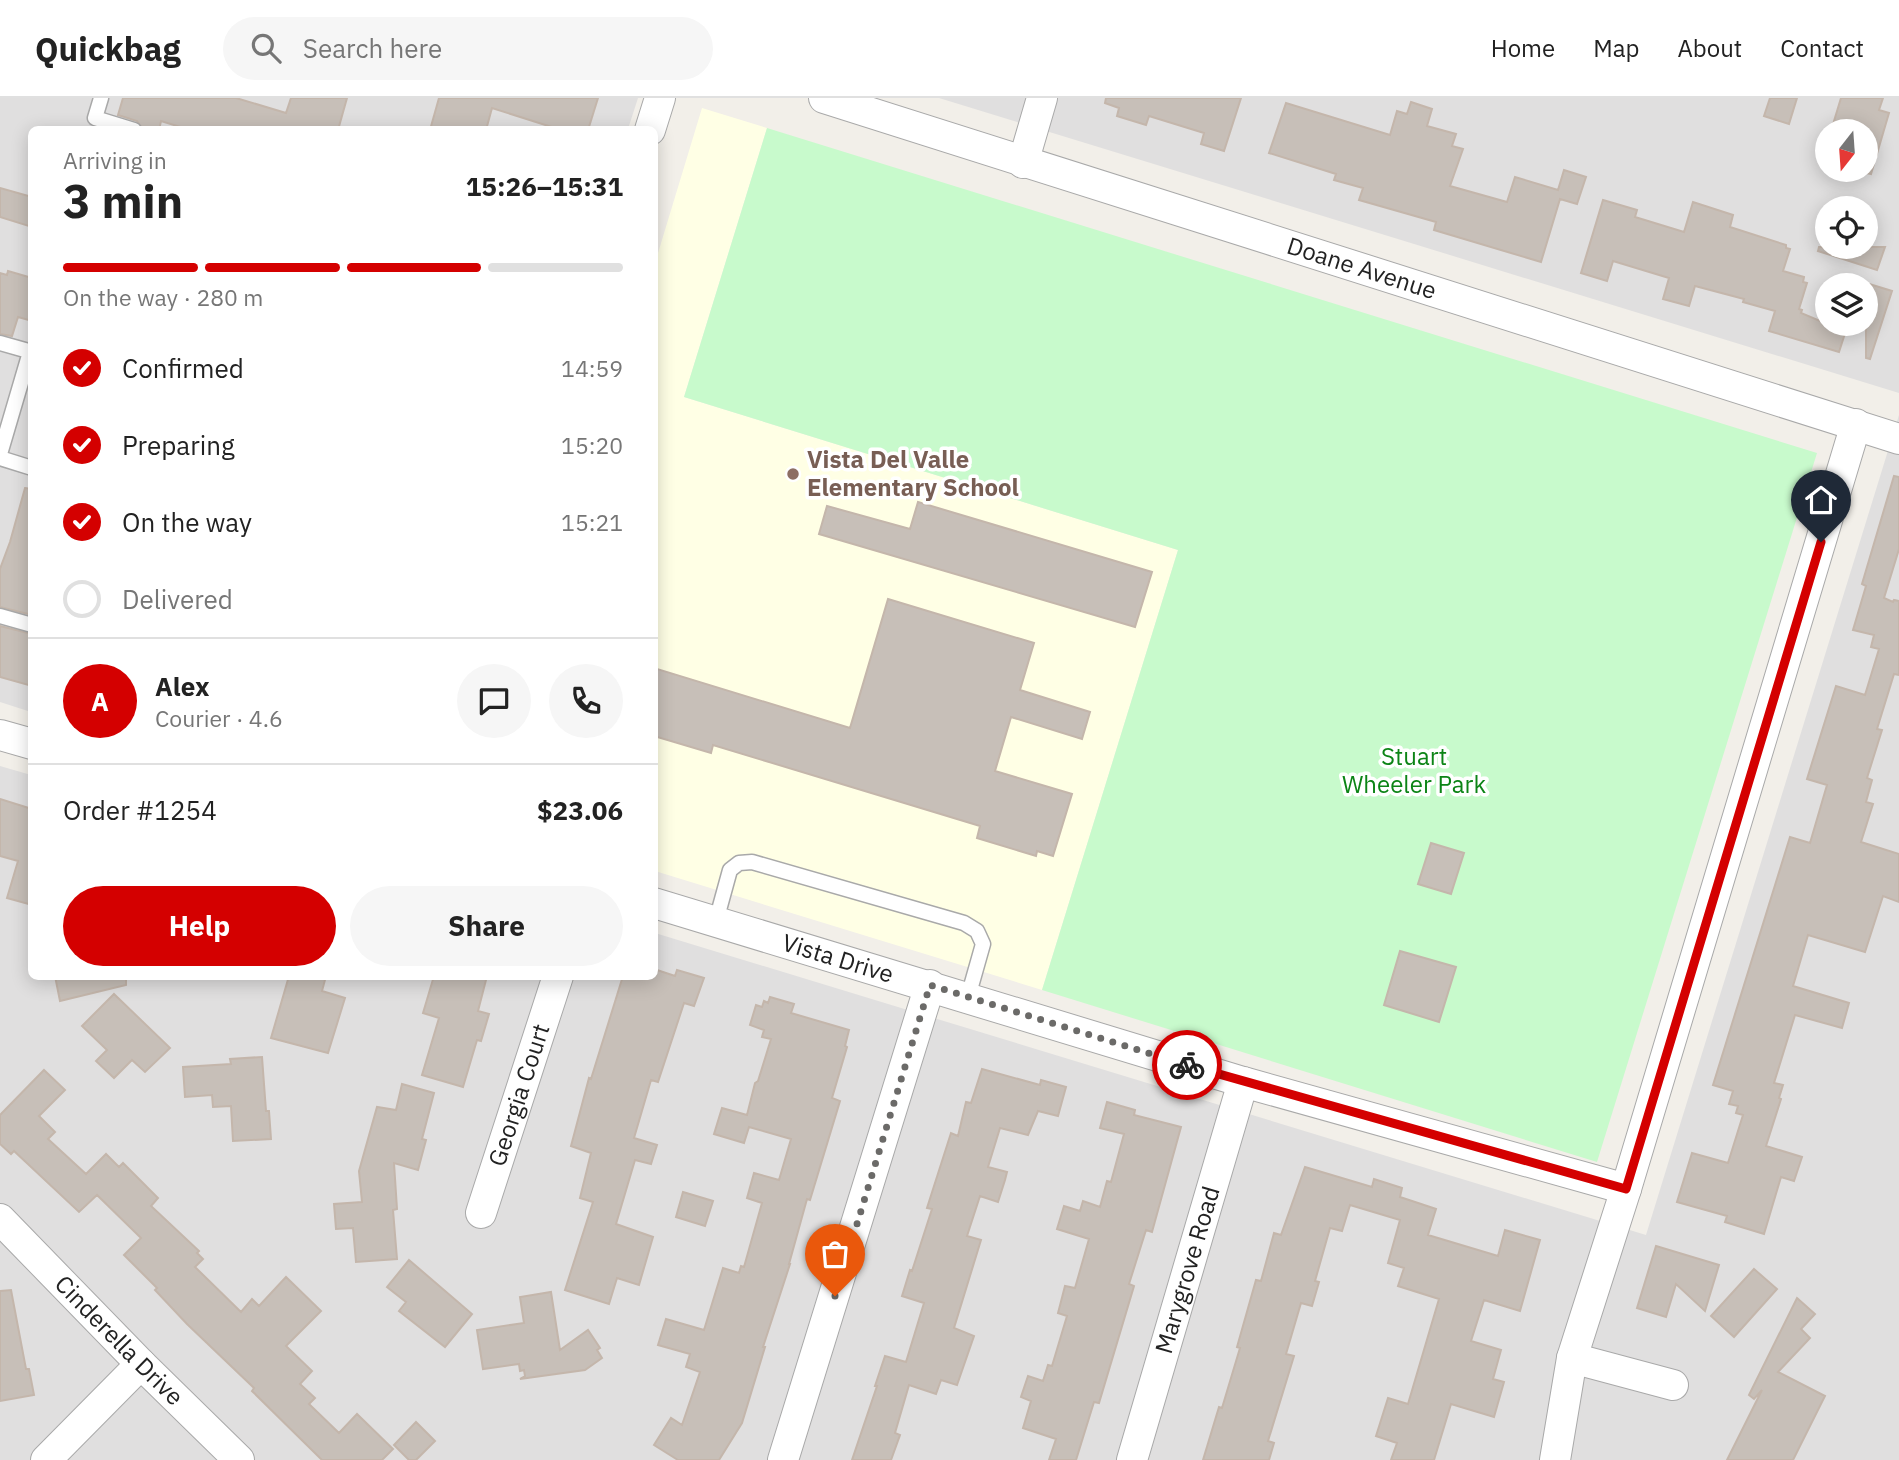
<!DOCTYPE html>
<html lang="en">
<head>
<meta charset="utf-8">
<style>
	:root { --surface:#fff; --page:#f6f6f6; --text:#222; --muted:#767676; --line:#e0e0e0; --accent:#d40000 }
	body { margin:0; font-family:"IBM Plex Sans",sans-serif; background:var(--page); color:var(--text); height:100vh; display:flex; flex-direction:column; font-size:26px; white-space:nowrap }
	* { box-sizing:border-box; margin:0 }
	p { font-size:23px; color:var(--muted) }
	.icon { flex:none; width:38px; height:38px; fill:none; stroke:currentColor; stroke-width:2; stroke-linecap:round; stroke-linejoin:round }
	.map { position:relative; flex:1; overflow:hidden }
	.panel { position:absolute; left:28px; top:28px; width:630px; height:854px; display:flex; flex-direction:column; background:var(--surface); border-radius:10px; box-shadow:0 4px 18px #0003 }
	.panel>* { flex:none }
	.needle { width:46px; rotate:197deg }
	.fabs { position:absolute; left:1815px; top:21px; display:grid; gap:14px }
	.fabs a { display:grid; place-items:center; width:63px; height:63px; border-radius:50%; background:var(--surface); box-shadow:0 4px 18px #0003; font-size:35px }
	.pin { position:absolute; display:grid; place-items:center; width:60px; height:60px; color:#fff; margin:-72px -30px; border-radius:50% 50% 50% 0; rotate:-45deg; box-shadow:0 0 7px #0007 }
	.pin .icon { rotate:45deg }
	.courier { position:absolute; display:grid; place-items:center; width:70px; height:70px; margin:-35px; border:5px solid #d40000; border-radius:50%; background:#fff; color:#222; box-shadow:0 2px 9px #0007 }
	.head em { font-style:normal; font-weight:800 }
	.head div { display:flex; flex-direction:column-reverse }
	.head { display:flex; align-items:center; justify-content:space-between; height:119px; padding:0 35px }
	h1 { font-size:46px; font-weight:800; line-height:52px }
	.bar { display:grid; grid-template-columns:repeat(4,1fr); gap:10px 7px; align-content:center; height:84px; padding:0 35px }
	.bar i { height:9px; border-radius:5px; background:var(--line) }
	.bar .current { background:var(--accent) }
	.bar p { grid-column:span 4 }
	.line { display:flex; align-items:center; gap:18px; padding:0 35px; border-top:2px solid var(--line) }
	.line div { flex:1 }
	.round { display:grid; place-items:center; flex:none; width:74px; height:74px; border-radius:37px; background:var(--page) }
	ol { padding:0 35px; list-style:none }
	li { display:flex; align-items:center; gap:21px; height:77px }
	li p { margin-inline-start:auto }
	li .icon { padding:7px; border-radius:50%; background:var(--accent); color:#fff; stroke-width:4 }
	li:last-child { color:var(--muted) }
	li i { width:38px; height:38px; border:4px solid var(--line); border-radius:50% }
	.action { display:flex; gap:14px; margin-top:auto; padding:14px 35px }
	.action a { flex:1; height:80px; border-radius:42px; background:var(--accent); color:#fff; font-size:28px; font-weight:800; line-height:80px; text-align:center }
	.action a+a { background:var(--page); color:var(--text) }
	header { display:flex; align-items:center; gap:42px; box-sizing:border-box; height:98px; padding:0 35px; background:var(--surface); border-bottom:2px solid var(--line) }
	header strong { font-size:33px }
	nav { display:flex; gap:38px; margin-inline-start:auto; font-size:24px }
	.search { width:490px; height:63px; background:var(--page); display:flex; align-items:center; gap:18px; box-sizing:border-box; padding:0 24px; border-radius:38px; color:var(--muted); font-size:26px }
	.map>svg:first-child { display:block }
	.residential { fill:#e0dfdf; fill-rule:evenodd }
	.education { fill:#ffffe5 }
	.park { fill:#c8facc }
	.building { fill:#c7bfb8; stroke:#c4b6ab; stroke-width:2 }
	.lines { fill:none; stroke-linecap:round; stroke-linejoin:round }
	.service-casing { stroke:#a9a9a9; stroke-width:17 }
	.minor-casing { stroke:#a9a9a9; stroke-width:32 }
	.service { stroke:#fff; stroke-width:14 }
	.minor { stroke:#fff; stroke-width:30 }
	.done { stroke:#6b6a68; stroke-width:7; stroke-dasharray:0 12.6 }
	.route { stroke:#d40000; stroke-width:9 }
	.education-dot { fill:#8d6e63; stroke:#fff; stroke-width:2.5 }
	.labels { text-anchor:middle; stroke-width:7; stroke-linejoin:round; paint-order:stroke }
	.street-label { font-size:24px; fill:#222; stroke:#fff }
	.education-label { font-size:24px; font-weight:bold; fill:#785e54; stroke:#fff; text-anchor:start }
	.park-label { font-size:24px; fill:#0c8416; stroke:#fff }
</style>
</head>
<body>
<header>
<strong>Quickbag</strong>
<div class="search"><svg class="icon" aria-label="search" viewBox="0 0 24 24"><circle cx="10" cy="10" r="6"/><path d="M15 15l6 6"/></svg>Search here</div>
<nav><a>Home</a><a>Map</a><a>About</a><a>Contact</a></nav>
</header>
<div class="map">
<svg width="1899" height="1362" viewBox="0 0 1899 1362">
	<rect width="100%" height="100%" fill="#f2efe9"/>
	<path class="residential" d="M 0,0 L 638,0 L 628,31 L 32,32 L 31,614 L 0,604 Z
		M 939,0 L 1899,0 L 1899,295 ZM 1827,33 L 1866,33 L 1866,72 L 1827,72 ZM 1827,110 L 1866,110 L 1866,149 L 1827,149 ZM 1827,187 L 1866,187 L 1866,226 L 1827,226 Z
		M 1899,317 L 1899,1362 L 0,1362 L 0,668 L 31,677 L 32,878 L 654,878 L 655,835 L 1646,1137 Z"/>
	<path class="education" d="M 702,10 L 767,30 L 684,299 L 1178,452 L 1042,892 L 655,773 L 655,165 Z"/>
	<path class="park" d="M 767,30 L 1817,355 L 1597,1064 L 1042,892 L 1178,452 L 684,299 Z"/>
	<path class="building" d="M 123,0 L 236,0 L 286,15 L 291,0 L 347,0 L 338,32 L 190,32 L 161,23 L 159,32 L 143,32 L 137,23 L 118,17 Z
		M 439,0 L 598,0 L 588,32 L 561,32 L 492,10 L 486,32 L 430,32 Z
		M 1106,0 L 1241,0 L 1224,53 L 1201,46 L 1204,35 L 1149,18 L 1146,27 L 1117,18 L 1119,10 L 1105,5 Z
		M 1770,0 L 1797,0 L 1789,26 L 1764,18 Z
		M 1841,0 L 1883,0 L 1879,12 L 1889,15 L 1871,76 L 1866,75 L 1866,33 L 1831,33 Z
		M 1411,4 L 1432,11 L 1427,28 L 1456,36 L 1452,48 L 1463,51 L 1450,88 L 1507,104 L 1515,79 L 1558,92 L 1564,72 L 1586,79 L 1577,106 L 1560,101 L 1541,164 L 1434,132 L 1436,124 L 1359,102 L 1363,90 L 1334,82 L 1336,76 L 1269,55 L 1286,5 L 1390,37 L 1397,13 L 1407,16 Z
		M 0,90 L 32,99 L 32,129 L 0,119 Z
		M 1603,102 L 1637,112 L 1635,119 L 1684,134 L 1693,104 L 1733,117 L 1730,129 L 1786,147 L 1786,150 L 1790,151 L 1783,173 L 1804,179 L 1803,184 L 1807,185 L 1799,211 L 1802,212 L 1801,215 L 1827,226 L 1848,226 L 1839,254 L 1769,233 L 1775,213 L 1743,204 L 1744,201 L 1695,188 L 1689,208 L 1663,201 L 1669,180 L 1613,163 L 1607,183 L 1581,175 Z
		M 1819,149 L 1885,149 L 1877,172 L 1818,153 Z
		M 8,173 L 32,180 L 32,223 L 18,219 L 12,238 L 0,236 L 0,175 L 7,177 Z
		M 1866,185 L 1892,193 L 1870,261 L 1866,260 Z
		M 1894,378 L 1899,379 L 1899,451 L 1884,500 L 1893,504 L 1894,502 L 1899,503 L 1899,577 L 1894,576 L 1877,631 L 1882,632 L 1867,680 L 1872,682 L 1866,704 L 1873,706 L 1861,744 L 1899,756 L 1899,804 L 1883,798 L 1865,854 L 1808,837 L 1793,888 L 1849,905 L 1842,930 L 1795,917 L 1774,985 L 1783,987 L 1779,1000 L 1781,1001 L 1766,1048 L 1802,1059 L 1794,1083 L 1781,1079 L 1764,1136 L 1725,1124 L 1727,1118 L 1677,1104 L 1692,1055 L 1728,1065 L 1743,1017 L 1736,1015 L 1738,1008 L 1729,1006 L 1733,993 L 1713,987 L 1790,739 L 1810,745 L 1827,687 L 1807,681 L 1836,588 L 1865,597 L 1879,551 L 1871,549 L 1874,537 L 1853,532 L 1866,488 L 1862,486 Z
		M 25,390 L 32,391 L 32,517 L 0,509 L 0,471 L 10,444 Z
		M 918,404 L 1152,474 L 1135,529 L 819,436 L 827,408 L 910,431 Z
		M 888,501 L 1034,545 L 1020,592 L 1090,614 L 1082,641 L 1011,619 L 995,673 L 1072,696 L 1053,758 L 1037,753 L 1036,758 L 977,740 L 980,728 L 713,647 L 711,655 L 654,638 L 654,570 L 850,630 Z
		M 0,528 L 32,536 L 32,588 L 0,579 Z
		M 0,701 L 32,711 L 32,807 L 7,800 L 18,763 L 0,758 Z
		M 1431,745 L 1464,755 L 1451,796 L 1418,786 Z
		M 1400,853 L 1456,869 L 1439,924 L 1384,907 Z
		M 654,871 L 675,878 L 677,872 L 704,880 L 694,908 L 684,905 L 658,984 L 651,982 L 634,1040 L 657,1047 L 651,1066 L 635,1062 L 616,1126 L 653,1139 L 639,1187 L 617,1180 L 609,1206 L 565,1192 L 593,1104 L 580,1100 L 591,1055 L 571,1048 L 589,980 L 591,981 L 623,878 L 654,878 Z
		M 55,878 L 126,878 L 126,887 L 60,903 Z
		M 289,878 L 326,878 L 322,893 L 345,900 L 328,955 L 271,940 Z
		M 434,878 L 487,878 L 478,913 L 489,916 L 481,943 L 477,942 L 463,989 L 422,977 L 439,920 L 423,915 Z
		M 114,896 L 170,950 L 145,974 L 132,962 L 114,980 L 96,963 L 107,952 L 82,928 Z
		M 770,899 L 794,906 L 791,915 L 849,932 L 845,948 L 847,949 L 832,1000 L 840,1003 L 810,1102 L 807,1101 L 789,1166 L 790,1166 L 763,1249 L 765,1249 L 742,1325 L 719,1362 L 678,1362 L 654,1347 L 671,1320 L 682,1327 L 700,1274 L 686,1269 L 690,1256 L 658,1247 L 666,1221 L 704,1232 L 723,1170 L 739,1175 L 741,1168 L 744,1169 L 762,1105 L 747,1100 L 754,1075 L 779,1082 L 791,1041 L 749,1029 L 744,1045 L 714,1036 L 722,1010 L 747,1017 L 755,985 L 758,983 L 771,941 L 762,939 L 764,932 L 750,927 L 756,907 L 762,909 L 764,903 L 768,905 Z
		M 262,959 L 266,1013 L 269,1013 L 271,1041 L 233,1043 L 231,1008 L 213,1009 L 212,997 L 185,999 L 183,969 L 231,966 L 230,961 Z
		M 982,971 L 1040,987 L 1041,982 L 1066,989 L 1058,1018 L 1038,1013 L 1028,1037 L 1000,1030 L 988,1069 L 1007,1074 L 1005,1082 L 998,1104 L 980,1098 L 967,1138 L 981,1142 L 954,1230 L 974,1238 L 957,1287 L 941,1282 L 936,1296 L 909,1287 L 895,1335 L 900,1337 L 891,1362 L 852,1362 L 877,1288 L 875,1288 L 885,1258 L 906,1264 L 924,1205 L 902,1198 L 910,1172 L 912,1173 L 932,1111 L 927,1110 L 951,1035 L 958,1038 L 966,1004 L 971,1005 Z
		M 44,972 L 65,992 L 39,1018 L 55,1034 L 48,1041 L 86,1076 L 106,1056 L 119,1069 L 123,1065 L 158,1100 L 151,1108 L 199,1153 L 197,1155 L 203,1161 L 195,1169 L 241,1214 L 252,1201 L 259,1208 L 286,1179 L 321,1213 L 286,1248 L 312,1273 L 300,1286 L 315,1300 L 309,1306 L 339,1335 L 357,1316 L 393,1351 L 382,1362 L 322,1362 L 252,1293 L 254,1290 L 187,1226 L 155,1192 L 157,1190 L 124,1157 L 141,1140 L 97,1097 L 79,1114 L 14,1053 L 11,1056 L 0,1046 L 0,1017 Z
		M 402,986 L 434,995 L 422,1041 L 426,1042 L 418,1072 L 394,1065 L 397,1111 L 393,1112 L 397,1161 L 356,1164 L 353,1130 L 336,1131 L 334,1106 L 362,1104 L 359,1073 L 377,1009 L 396,1012 Z
		M 1107,1004 L 1135,1012 L 1134,1017 L 1181,1029 L 1152,1134 L 1146,1132 L 1129,1186 L 1134,1188 L 1099,1305 L 1094,1304 L 1076,1362 L 1049,1362 L 1056,1341 L 1023,1330 L 1031,1303 L 1021,1299 L 1028,1278 L 1043,1283 L 1048,1267 L 1052,1268 L 1067,1218 L 1058,1215 L 1065,1188 L 1075,1190 L 1089,1141 L 1057,1131 L 1064,1108 L 1080,1113 L 1083,1103 L 1100,1109 L 1107,1083 L 1111,1084 L 1124,1036 L 1100,1030 Z
		M 1305,1069 L 1372,1089 L 1374,1081 L 1402,1090 L 1400,1099 L 1436,1111 L 1428,1137 L 1498,1158 L 1505,1132 L 1540,1142 L 1520,1213 L 1484,1202 L 1471,1243 L 1501,1252 L 1493,1281 L 1504,1284 L 1494,1319 L 1451,1306 L 1434,1362 L 1391,1362 L 1397,1345 L 1376,1338 L 1388,1300 L 1408,1306 L 1439,1201 L 1398,1188 L 1404,1170 L 1388,1165 L 1400,1122 L 1350,1107 L 1342,1133 L 1330,1130 L 1315,1183 L 1319,1184 L 1312,1208 L 1301,1205 L 1286,1256 L 1294,1258 L 1268,1343 L 1274,1345 L 1269,1362 L 1203,1362 L 1219,1309 L 1222,1310 L 1240,1250 L 1237,1249 L 1256,1182 L 1261,1183 L 1274,1135 L 1281,1137 Z
		M 683,1094 L 713,1103 L 705,1128 L 676,1119 Z
		M 1656,1148 L 1719,1167 L 1705,1213 L 1676,1186 L 1666,1219 L 1637,1210 Z
		M 409,1162 L 472,1216 L 445,1249 L 399,1213 L 406,1204 L 387,1189 Z
		M 1754,1171 L 1777,1191 L 1734,1239 L 1711,1218 Z
		M 11,1192 L 26,1271 L 29,1271 L 34,1297 L 0,1303 L 0,1193 Z
		M 551,1194 L 560,1252 L 588,1232 L 600,1250 L 597,1252 L 602,1260 L 585,1272 L 520,1281 L 525,1278 L 524,1272 L 520,1273 L 519,1266 L 483,1271 L 477,1232 L 524,1225 L 520,1199 Z
		M 1797,1200 L 1815,1216 L 1801,1231 L 1810,1240 L 1778,1274 L 1825,1298 L 1793,1362 L 1727,1362 L 1762,1292 L 1754,1301 L 1749,1297 Z
		M 416,1324 L 435,1343 L 416,1362 L 409,1362 L 394,1347 Z"/>
	<g class="lines">
		<g class="service-casing">
			<path id="service" d="M 101,0 L 95,20 L 134,32
				M 0,245 L 32,254
				M 0,356 L 30,254
				M 0,360 L 32,370
				M 0,518 L 32,527
				M 716,823 L 730,772 L 739,765 L 752,764 L 964,825 L 977,833 L 983,846 L 968,899"/>
		</g>
		<g class="minor-casing">
			<g id="minor">
				<path id="s1" d="M 824,0 L 1899,341"/>
				<path d="M 650,32 L 660,0"/>
				<path d="M 1023,65 L 1042,0"/>
				<path d="M 0,637 L 32,646"/>
				<path id="s2" d="M 654,805 L 1243,984 L 1626,1091"/>
				<path id="s3" d="M 481,1115 L 558,878"/>
				<path id="s4" d="M 0,1121 L 141,1266 L 239,1362"/>
				<path d="M 1572,1260 L 1673,1287"/>
				<path d="M 46,1362 L 141,1266"/>
				<path d="M 783,1362 L 930,887"/>
				<path id="s5" d="M 1132,1362 L 1243,984"/>
				<path d="M 1555,1362 L 1572,1260 L 1626,1091 L 1856,326"/>
			</g>
		</g>
		<use href="#service" class="service"/>
		<use href="#minor" class="minor"/>
	</g>
	<g class="lines">
		<path class="done" d="M 835,1198 L 930,887 L 1187,967"/>
		<path class="route" d="M 1187,967 L 1626,1091 L 1821,444"/>
	</g>
	<circle class="education-dot" cx="793" cy="376" r="7"/>
	<g class="labels">
		<g class="street-label">
			<text dy="8" stroke="none"><textPath href="#s1" startOffset="564">Doane Avenue</textPath></text>
			<text dy="8" stroke="none"><textPath href="#s2" startOffset="192">Vista Drive</textPath></text>
			<text dy="8" stroke="none"><textPath href="#s3" startOffset="124">Georgia Court</textPath></text>
			<text dy="8" stroke="none"><textPath href="#s5" startOffset="198">Marygrove Road</textPath></text>
			<text dy="8" stroke="none"><textPath href="#s4" startOffset="170">Cinderella Drive</textPath></text>
		</g>
		<g class="education-label">
			<text x="807" y="370">Vista Del Valle<tspan x="807" dy="28">Elementary School</tspan></text>
		</g>
		<g class="park-label">
			<text x="1414" y="667">Stuart<tspan x="1414" dy="28">Wheeler Park</tspan></text>
		</g>
	</g>
</svg>
<div class="fabs">
<a><svg class="needle" viewBox="-14 -14 28 28"><path d="M0-13l5 13h-10z" fill="#e53935"/><path d="M0 13l5-13h-10z" fill="#767676"/></svg></a>
<a><svg class="icon" aria-label="locate" viewBox="0 0 24 24"><circle cx="12" cy="12" r="6"/><path d="M12 2v4M12 18v4M2 12h4M18 12h4"/></svg></a>
<a><svg class="icon" aria-label="layers" viewBox="0 0 24 24"><path d="M12 4l9 5-9 5-9-5zM3 14l9 5 9-5"/></svg></a>
</div>
<div class="pin" style="left:835px;top:1198px;background:#ea580c"><svg class="icon" aria-label="bag" viewBox="0 0 24 24"><path d="M5 8h14l-1 12H6zM9 8a3 3 0 0 1 6 0"/></svg></div>
<div class="pin" style="left:1821px;top:444px;background:#1f2937"><svg class="icon" aria-label="home" viewBox="0 0 24 24"><path d="M3 11l9-7 9 7M6 9v11h12V9"/></svg></div>
<div class="courier" style="left:1187px;top:967px"><svg class="icon" aria-label="bike" viewBox="0 0 24 24"><circle cx="6" cy="16" r="4"/><circle cx="18" cy="16" r="4"/><path d="M6 16l4-8h5l3 8M10 8l3 8H6M13 5h3"/></svg></div>
<section class="panel">
<div class="head"><div><h1>3 min</h1><p>Arriving in</p></div><em>15:26–15:31</em></div>
<div class="bar"><i class="current"></i><i class="current"></i><i class="current"></i><i></i><p>On the way · 280 m</p></div>
<ol>
<li><svg class="icon" aria-label="check" viewBox="0 0 24 24"><path d="M5 12l5 5 9-10"/></svg>Confirmed<p>14:59</p></li>
<li><svg class="icon" aria-label="check" viewBox="0 0 24 24"><path d="M5 12l5 5 9-10"/></svg>Preparing<p>15:20</p></li>
<li><svg class="icon" aria-label="check" viewBox="0 0 24 24"><path d="M5 12l5 5 9-10"/></svg>On the way<p>15:21</p></li>
<li><i></i>Delivered</li>
</ol>
<div class="line" style="height:126px"><b class="round" style="background:var(--accent);color:#fff">A</b><div><b>Alex</b><p>Courier · 4.6</p></div><a class="round"><svg class="icon" aria-label="chat" viewBox="0 0 24 24"><path d="M4 5h16v11H9l-5 4z"/></svg></a><a class="round"><svg class="icon" aria-label="phone" viewBox="0 0 24 24"><path d="M5 4h4l2 5-3 2q2 4 5 5l2-3 5 2v4C11 20 4 13 5 4z"/></svg></a></div>
<div class="line" style="height:91px"><div>Order #1254</div><b>$23.06</b></div>
<div class="action"><a>Help</a><a>Share</a></div>
</section>
</div>
</body>
</html>
